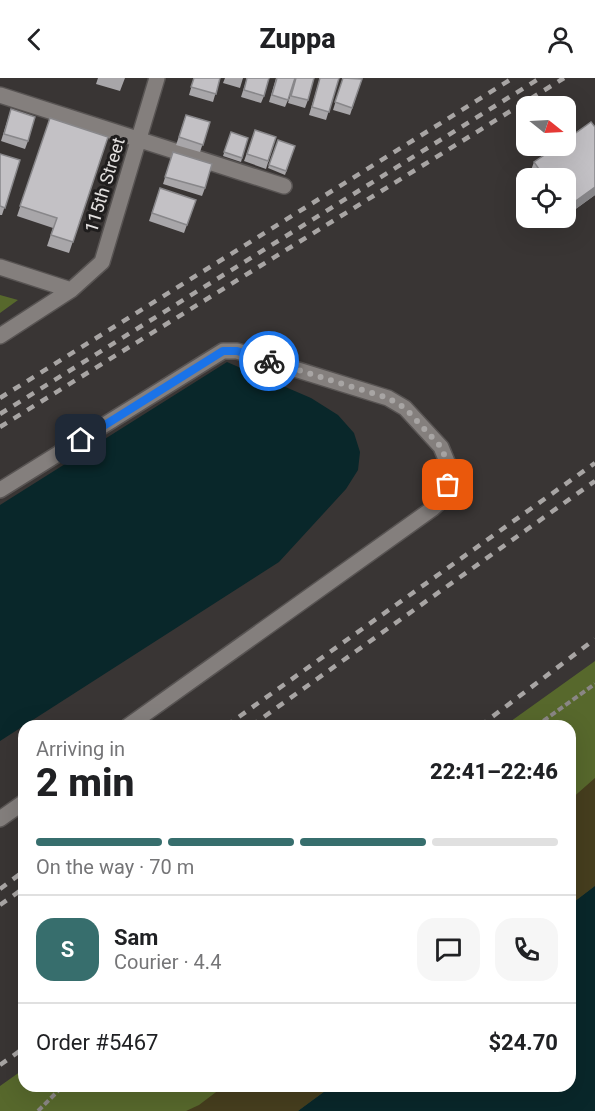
<!DOCTYPE html>
<html lang="en">
<head>
<meta charset="utf-8">
<style>
	:root { --surface:#fff; --page:#f6f6f6; --text:#202124; --muted:#757577; --line:#e0e0e0; --accent:#376e6d }
	body { margin:0; font-family:Roboto,sans-serif; background:var(--page); color:var(--text); height:100vh; display:flex; flex-direction:column; font-size:22px; white-space:nowrap }
	* { box-sizing:border-box; margin:0 }
	p { font-size:20px; color:var(--muted) }
	.icon { flex:none; width:33px; height:33px; fill:none; stroke:currentColor; stroke-width:2; stroke-linecap:round; stroke-linejoin:round }
	.map { position:relative; flex:1; overflow:hidden }
	.sheet { position:absolute; left:18px; top:642px; width:558px; height:372px; display:flex; flex-direction:column; background:var(--surface); border-radius:18px; box-shadow:0 6px 24px #0002 }
	.sheet>* { flex:none }
	.needle { width:39px; rotate:108deg }
	.buttons { position:absolute; left:516px; top:18px; display:grid; gap:12px }
	.buttons a { display:grid; place-items:center; width:60px; height:60px; border-radius:12px; background:var(--surface); box-shadow:0 6px 24px #0002; font-size:30px }
	.pin { position:absolute; display:grid; place-items:center; width:51px; height:51px; color:#fff; margin:-26px; border-radius:12px; box-shadow:0 3px 9px #0006 }
	.courier { position:absolute; display:grid; place-items:center; width:60px; height:60px; margin:-30px; border:4px solid #1a73e8; border-radius:50%; background:#fff; color:#222; box-shadow:0 2px 8px #0007 }
	.headline em { font-style:normal; font-weight:800 }
	.headline div { display:flex; flex-direction:column-reverse }
	.headline { display:flex; align-items:center; justify-content:space-between; height:102px; padding:0 18px }
	h1 { font-size:39px; font-weight:800; line-height:45px }
	.bar { display:grid; grid-template-columns:repeat(4,1fr); gap:9px 6px; align-content:center; height:72px; padding:0 18px }
	.bar i { height:8px; border-radius:4px; background:var(--line) }
	.bar .selected { background:var(--accent) }
	.bar p { grid-column:span 4 }
	.line { display:flex; align-items:center; gap:15px; padding:0 18px; border-top:2px solid var(--line) }
	.line div { flex:1 }
	.round { display:grid; place-items:center; flex:none; width:63px; height:63px; border-radius:18px; background:var(--page) }
	header { display:flex; justify-content:space-between; align-items:center; height:78px; padding:0 18px; background:var(--surface); font-size:27px; font-weight:800 }
	.map>svg:first-child { display:block }
	.green { fill:#57682c }
	.sand { fill:#463e1e }
	.water { fill:#09272a }
	.lines { fill:none; stroke-linecap:round; stroke-linejoin:round }
	.minor-casing { stroke:#585453; stroke-width:18 }
	.path { stroke:#8a8685; stroke-width:4; stroke-dasharray:6 3; stroke-linecap:butt }
	.minor { stroke:#847f7d; stroke-width:15 }
	.rail { stroke:#a8a5a4; stroke-width:4.5; stroke-dasharray:8 8; stroke-linecap:butt }
	.wall { fill:#a8a6a9 }
	.shaded-wall { fill:#88878a }
	.building { fill:#c3c1c5; stroke:#88878a; stroke-width:1.5 }
	.done { stroke:#a8a5a4; stroke-width:6; stroke-dasharray:0 10.8 }
	.route { stroke:#1a73e8; stroke-width:8 }
	.labels { text-anchor:middle; stroke-width:6; stroke-linejoin:round; paint-order:stroke }
	.street-label { font-size:18px; fill:#e4e1e0; stroke:#1f1d1d }
</style>
</head>
<body>
<header><svg class="icon" aria-label="back" viewBox="0 0 24 24"><path d="M15 5l-7 7 7 7"/></svg>Zuppa<svg class="icon" aria-label="person" viewBox="0 0 24 24"><circle cx="12" cy="8" r="4"/><path d="M4 21q1-7 8-7t8 7"/></svg></header>
<div class="map">
<svg width="595" height="1033" viewBox="0 0 595 1033">
	<rect width="100%" height="100%" fill="#393534"/>
	<path class="green" d="M 0,217 L 18,222 L 0,235 Z
		M 595,583 L 595,808 L 570,827 L 570,648 L 504,648 Z
		M 24,991 L 24,1008 L 332,1008 L 298,1033 L 0,1033 L 0,1008 Z"/>
	<path class="sand" d="M 595,700 L 595,808 L 570,827 L 570,722 Z
		M 224,1008 L 332,1008 L 298,1033 L 186,1033 L 199,1027 Z"/>
	<path class="water" d="M 227,284 L 311,320 L 338,337 L 354,355 L 360,374 L 358,392 L 346,411 L 279,484 L 0,663 L 0,427 Z
		M 595,808 L 595,1033 L 298,1033 L 332,1008 L 570,1008 L 570,827 Z"/>
	<g class="lines">
		<g class="minor-casing">
			<path id="minor" d="M 0,17 L 284,108
				M 0,189 L 71,212
				M 0,258 L 71,212 L 102,184 L 157,0
				M 0,412 L 223,273 L 237,273 L 388,320 L 405,330 L 441,369 L 450,391 L 443,421 L 432,431 L 128,648
				M 0,741 L 24,724"/>
		</g>
		<path class="path" d="M 536,648 L 595,606
			M 38,1033 L 63,1008"/>
		<use href="#minor" class="minor"/>
		<path class="rail" d="M 0,320 L 513,0
			M 0,336 L 540,0
			M 0,349 L 564,0
			M 226,648 L 595,385
			M 251,648 L 595,403
			M 480,648 L 595,561
			M 0,811 L 24,793
			M 0,827 L 24,810
			M 0,987 L 24,970"/>
	</g>
	<path class="wall" d="M 98,0 L 125,0 L 120,13 L 96,6 Z
		M 194,0 L 220,0 L 213,24 L 189,17 Z
		M 225,0 L 243,0 L 240,10 L 223,5 Z
		M 247,0 L 264,18 L 261,25 L 241,19 Z
		M 276,0 L 288,22 L 285,29 L 269,24 Z
		M 296,0 L 308,22 L 305,30 L 288,25 Z
		M 320,0 L 339,0 L 326,42 L 309,37 Z
		M 343,0 L 362,1 L 350,37 L 333,32 Z
		M 11,31 L 28,63 L 25,71 L 1,63 Z
		M 186,37 L 210,44 L 200,74 L 176,67 Z
		M 50,40 L 108,59 L 69,175 L 47,168 L 53,150 L 17,138 Z
		M 595,49 L 595,117 L 566,138 L 566,100 L 534,100 L 530,95 L 534,84 Z
		M 255,52 L 276,59 L 266,91 L 244,83 Z
		M 231,54 L 248,60 L 241,84 L 223,78 Z
		M 278,62 L 295,68 L 285,97 L 268,90 Z
		M 173,74 L 205,110 L 202,118 L 163,106 Z
		M 0,76 L 20,82 L 2,137 L 0,137 Z
		M 160,110 L 196,122 L 184,155 L 149,143 Z"/>
	<path class="shaded-wall" d="M 595,109 L 595,117 L 566,138 L 566,130 Z"/>
	<path class="building" d="M 194,0 L 220,0 L 216,16 L 191,9 Z
		M 247,0 L 269,0 L 264,18 L 244,12 Z
		M 277,0 L 295,0 L 288,22 L 272,17 Z
		M 296,0 L 314,0 L 308,22 L 291,18 Z
		M 320,0 L 339,0 L 329,34 L 312,29 Z
		M 343,0 L 362,1 L 352,30 L 335,24 Z
		M 11,31 L 35,39 L 28,63 L 4,56 Z
		M 186,37 L 210,44 L 203,67 L 179,59 Z
		M 50,40 L 108,59 L 73,164 L 51,157 L 57,140 L 20,128 Z
		M 591,44 L 595,49 L 595,109 L 566,130 L 566,100 L 545,100 L 534,84 L 558,68 L 566,68 L 566,62 Z
		M 255,52 L 276,59 L 268,83 L 247,76 Z
		M 231,54 L 248,60 L 242,80 L 224,74 Z
		M 278,62 L 295,68 L 286,93 L 269,87 Z
		M 173,74 L 212,86 L 205,110 L 165,99 Z
		M 0,76 L 20,82 L 5,130 L 0,128 Z
		M 160,110 L 196,122 L 187,147 L 152,135 Z"/>
	<g class="lines">
		<path class="done" d="M 269,283 L 388,320 L 405,330 L 441,369 L 450,391 L 448,407"/>
		<path class="route" d="M 81,362 L 223,273 L 237,273 L 269,283"/>
	</g>
	<g class="labels">
		<g class="street-label">
			<text transform="translate(105 107) rotate(-73)" y="6">115th Street</text>
		</g>
	</g>
</svg>
<div class="buttons">
<a><svg class="needle" viewBox="-14 -14 28 28"><path d="M0-13l5 13h-10z" fill="#e53935"/><path d="M0 13l5-13h-10z" fill="#757577"/></svg></a>
<a><svg class="icon" aria-label="locate" viewBox="0 0 24 24"><circle cx="12" cy="12" r="6"/><path d="M12 2v4M12 18v4M2 12h4M18 12h4"/></svg></a>
</div>
<div class="pin" style="left:448px;top:407px;background:#ea580c"><svg class="icon" aria-label="bag" viewBox="0 0 24 24"><path d="M5 8h14l-1 12H6zM9 8a3 3 0 0 1 6 0"/></svg></div>
<div class="pin" style="left:81px;top:362px;background:#1f2937"><svg class="icon" aria-label="home" viewBox="0 0 24 24"><path d="M3 11l9-7 9 7M6 9v11h12V9"/></svg></div>
<div class="courier" style="left:269px;top:283px"><svg class="icon" aria-label="bike" viewBox="0 0 24 24"><circle cx="6" cy="16" r="4"/><circle cx="18" cy="16" r="4"/><path d="M6 16l4-8h5l3 8M10 8l3 8H6M13 5h3"/></svg></div>
<section class="sheet">
<div class="headline"><div><h1>2 min</h1><p>Arriving in</p></div><em>22:41–22:46</em></div>
<div class="bar"><i class="selected"></i><i class="selected"></i><i class="selected"></i><i></i><p>On the way · 70 m</p></div>
<div class="line" style="height:108px"><b class="round" style="background:var(--accent);color:#fff">S</b><div><b>Sam</b><p>Courier · 4.4</p></div><a class="round"><svg class="icon" aria-label="chat" viewBox="0 0 24 24"><path d="M4 5h16v11H9l-5 4z"/></svg></a><a class="round"><svg class="icon" aria-label="phone" viewBox="0 0 24 24"><path d="M5 4h4l2 5-3 2q2 4 5 5l2-3 5 2v4C11 20 4 13 5 4z"/></svg></a></div>
<div class="line" style="height:78px"><div>Order #5467</div><b>$24.70</b></div>
</section>
</div>
</body>
</html>
